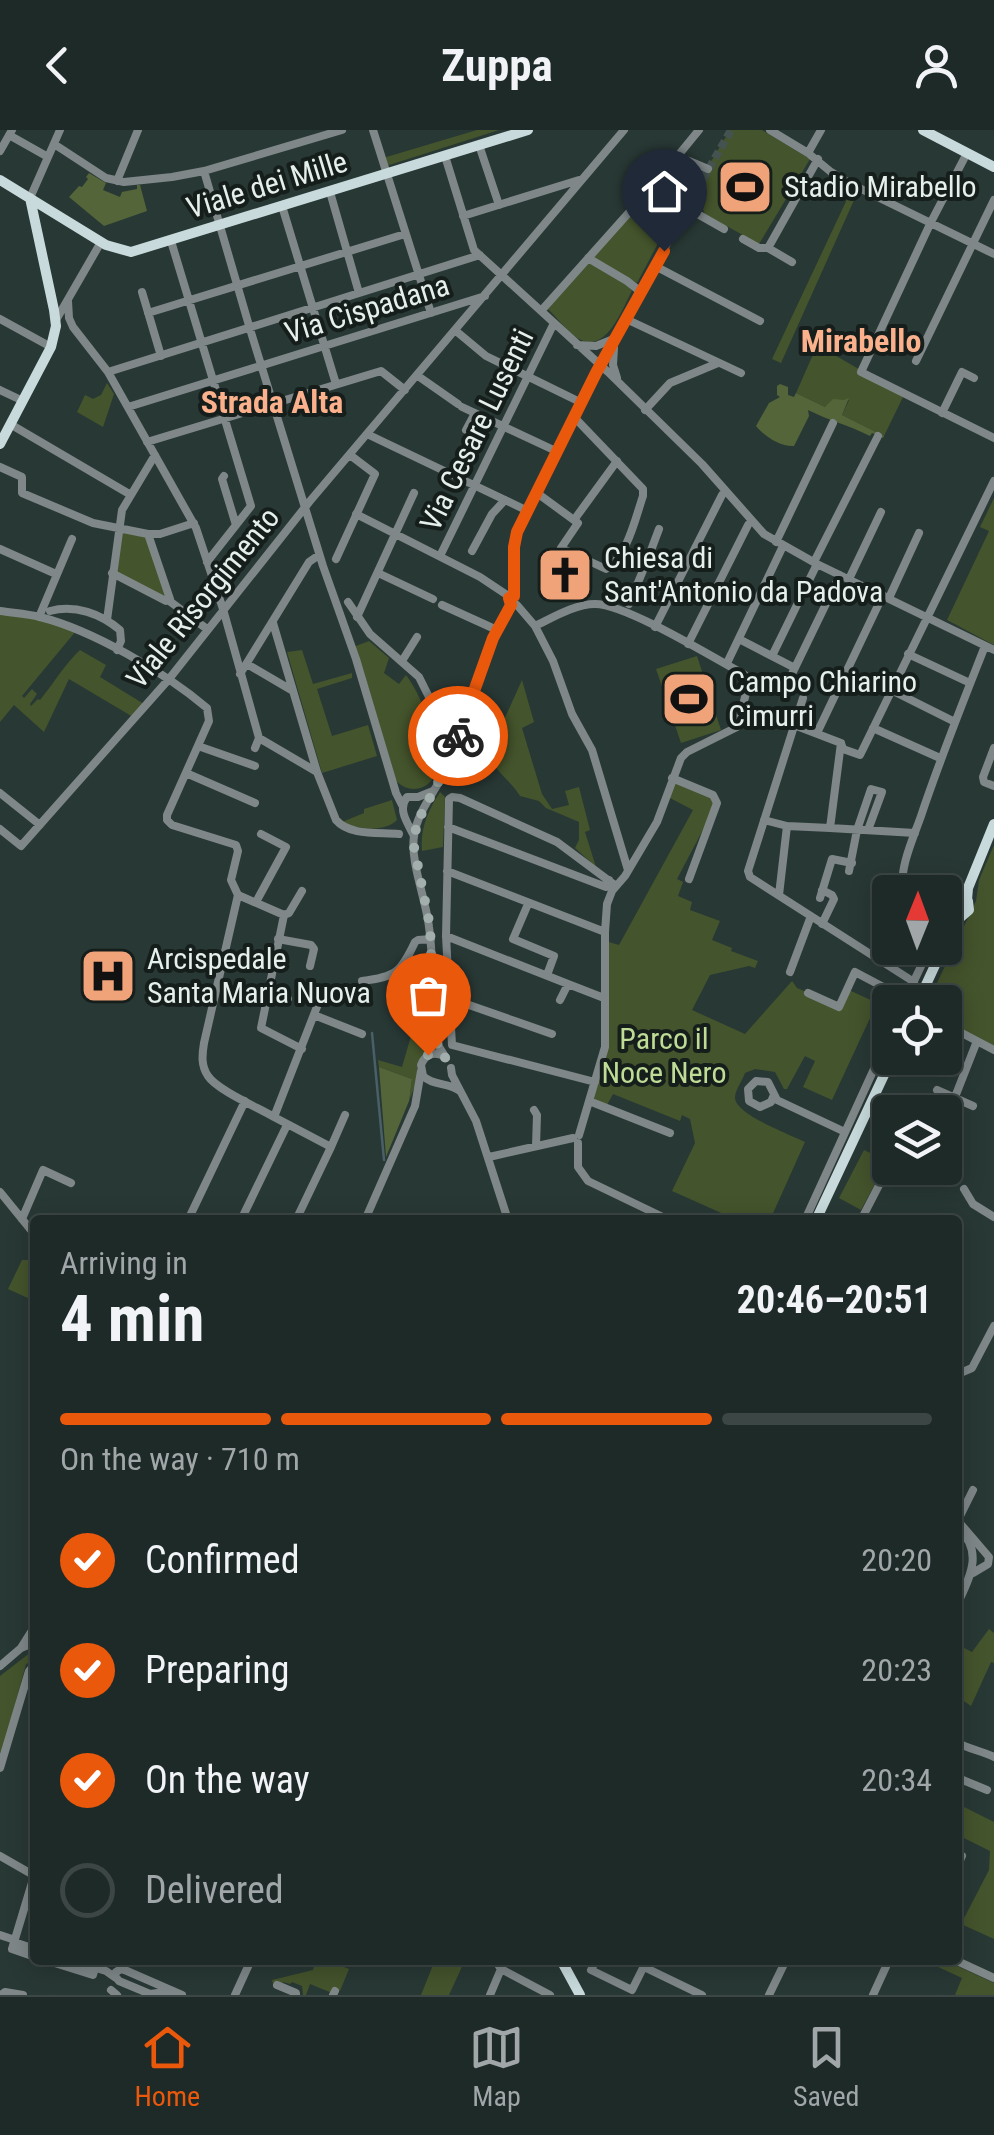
<!DOCTYPE html>
<html lang="en">
<head>
<meta charset="utf-8">
<style>
	:root { --surface:#1e2a28; --page:#2b3634; --text:#f1f3f6; --muted:#a1a7a8; --line:#3c4645; --accent:#ea580c }
	body { margin:0; font-family:"Roboto Condensed",sans-serif; background:var(--page); color:var(--text); height:100vh; display:flex; flex-direction:column; font-size:38px; white-space:nowrap }
	* { box-sizing:border-box; margin:0 }
	p { font-size:32px; color:var(--muted) }
	.icon { flex:none; width:55px; height:55px; fill:none; stroke:currentColor; stroke-width:2; stroke-linecap:round; stroke-linejoin:round }
	.map { position:relative; flex:1; overflow:hidden }
	.side { position:absolute; left:30px; top:1085px; width:932px; height:750px; display:flex; flex-direction:column; background:var(--surface); border-radius:10px; box-shadow:0 5px 25px #0003,0 0 0 2px var(--line) }
	.side>* { flex:none }
	.needle { width:65px; rotate:1deg }
	.fabs { position:absolute; left:872px; top:745px; display:grid; gap:20px }
	.fabs a { display:grid; place-items:center; width:90px; height:90px; border-radius:10px; background:var(--surface); box-shadow:0 5px 25px #0003,0 0 0 2px var(--line); font-size:50px }
	.pin { position:absolute; display:grid; place-items:center; width:85px; height:85px; color:#fff; margin:-102px -42px; border-radius:50% 50% 50% 0; rotate:-45deg; box-shadow:0 0 10px #0007 }
	.pin .icon { rotate:45deg }
	.courier { position:absolute; display:grid; place-items:center; width:100px; height:100px; margin:-50px; border:8px solid #ea580c; border-radius:50%; background:#fff; color:#222; box-shadow:0 2px 12px #0007 }
	.summary em { font-style:normal; font-weight:700 }
	.summary div { display:flex; flex-direction:column-reverse }
	.summary { display:flex; align-items:center; justify-content:space-between; height:170px; padding:0 30px }
	h1 { font-size:65px; font-weight:700; line-height:75px }
	.bar { display:grid; grid-template-columns:repeat(4,1fr); gap:15px 10px; align-content:center; height:120px; padding:0 30px }
	.bar i { height:12px; border-radius:8px; background:var(--line) }
	.bar .active { background:var(--accent) }
	.bar p { grid-column:span 4 }
	ol { padding:0 30px; list-style:none }
	li { display:flex; align-items:center; gap:30px; height:110px }
	li p { margin-inline-start:auto }
	li .icon { padding:10px; border-radius:50%; background:var(--accent); color:#fff; stroke-width:4 }
	li:last-child { color:var(--muted) }
	li i { width:55px; height:55px; border:5px solid var(--line); border-radius:50% }
	header { display:flex; justify-content:space-between; align-items:center; height:130px; padding:0 30px; background:var(--surface); font-size:45px; font-weight:700 }
	.tab-bar { display:flex; justify-content:space-around; align-items:center; height:140px; border-top:2px solid var(--line); background:var(--surface); font-size:28px; color:var(--muted) }
	.tab-bar a { display:grid; justify-items:center; gap:5px }
	.tab-bar .active { color:var(--accent) }
	.map>svg:first-child { display:block }
	.green { fill:#44542c }
	.forest { fill:#54653a }
	.lines { fill:none; stroke-linecap:round; stroke-linejoin:round }
	.stream { stroke:#4a6068; stroke-width:2.5 }
	.minor-tunnel { stroke:#445350; stroke-width:8; stroke-dasharray:8 4; stroke-linecap:butt }
	.minor { stroke:#7f8788; stroke-width:8 }
	.major { stroke:#c8dadc; stroke-width:10 }
	.done { stroke:#a3afac; stroke-width:10; stroke-dasharray:0 18 }
	.route { stroke:#ea580c; stroke-width:12 }
	.labels { text-anchor:middle; stroke-width:8; stroke-linejoin:round; paint-order:stroke }
	.street-label { font-size:30px; fill:#e5efec; stroke:#161e1c }
	.poi-label { font-size:30px; fill:#e5efec; stroke:#161e1c; text-anchor:start }
	.park-label { font-size:30px; fill:#bfdc96; stroke:#161e1c }
	.neighbourhood-label { font-size:32px; font-weight:bold; fill:#fbb28c; stroke:#161e1c }
</style>
</head>
<body>
<header><svg class="icon" aria-label="back" viewBox="0 0 24 24"><path d="M15 5l-7 7 7 7"/></svg>Zuppa<svg class="icon" aria-label="person" viewBox="0 0 24 24"><circle cx="12" cy="8" r="4"/><path d="M4 21q1-7 8-7t8 7"/></svg></header>
<div class="map">
<svg width="994" height="1865" viewBox="0 0 994 1865">
	<rect width="100%" height="100%" fill="#283835"/>
	<path class="green" d="M 477,0 L 499,0 L 386,36 L 383,28 Z
		M 730,0 L 762,0 L 810,29 L 759,114 L 705,84 L 702,77 L 689,68 Z
		M 678,32 L 698,38 L 637,153 L 593,127 Z
		M 849,65 L 855,68 L 781,233 L 772,229 Z
		M 589,133 L 626,154 L 632,161 C 622,179 606,226 577,208 C 567,201 557,188 548,179 Z
		M 823,202 L 827,204 L 824,219 L 904,265 L 884,306 L 842,285 L 849,270 L 825,277 L 796,263 Z
		M 107,253 L 114,264 L 103,297 L 77,282 L 85,265 L 93,269 L 101,265 Z
		M 994,368 L 994,515 L 947,490 L 989,401 L 980,397 Z
		M 119,397 L 148,404 L 170,469 L 112,443 Z
		M 0,482 L 39,488 L 76,501 L 22,566 L 24,568 L 32,559 L 37,564 L 30,574 L 31,576 L 38,569 L 40,570 C 54,553 64,535 80,520 L 106,535 L 100,547 L 144,574 L 133,587 L 69,549 L 44,602 L 14,575 L 0,592 Z
		M 369,511 L 389,528 L 384,543 L 399,554 L 406,545 C 422,566 437,607 437,634 C 437,659 408,668 394,648 L 362,536 L 353,517 Z
		M 302,520 L 313,554 L 352,543 L 352,548 L 317,559 L 332,606 L 368,595 L 377,626 L 322,643 L 287,522 Z
		M 697,526 L 721,600 L 681,613 L 656,539 Z
		M 522,550 L 534,592 L 522,598 L 542,664 L 552,679 L 569,675 L 565,661 L 579,657 L 590,700 L 585,702 L 596,737 L 575,718 L 579,710 L 579,692 L 546,678 L 539,671 L 520,666 C 511,651 497,643 490,628 L 494,612 Z
		M 672,648 L 713,665 L 717,673 L 677,749 L 683,752 L 678,766 L 692,772 L 690,780 L 720,791 L 712,810 L 732,818 L 731,821 L 758,831 L 755,838 L 749,836 L 710,845 L 692,880 L 745,904 L 792,851 L 797,858 L 836,875 L 847,859 L 877,873 L 832,970 L 803,957 L 815,931 L 805,926 L 787,959 L 784,959 L 775,942 L 755,939 L 745,943 C 743,949 735,961 735,967 C 734,984 791,1005 805,1012 L 770,1090 L 737,1090 L 672,1061 L 695,1013 L 690,989 L 682,985 L 680,991 L 613,964 L 607,975 L 593,968 L 603,928 L 605,811 L 619,815 L 693,680 L 666,666 Z
		M 440,662 L 445,667 L 443,717 L 422,721 C 420,698 428,681 440,662 Z
		M 392,670 L 397,690 C 384,703 357,699 342,692 L 364,683 L 364,679 Z
		M 994,715 L 994,919 L 945,890 L 945,872 L 928,872 L 976,771 L 979,750 Z
		M 426,855 L 429,906 L 427,918 L 417,936 L 417,951 L 409,971 L 412,949 L 379,937 L 378,930 L 402,937 Z
		M 864,1020 L 887,1031 L 861,1080 L 839,1068 Z
		M 22,1130 L 35,1130 L 35,1163 L 30,1169 L 8,1159 Z
		M 989,1499 L 994,1503 L 994,1533 L 991,1532 L 971,1576 L 958,1567 L 958,1515 L 972,1522 Z
		M 35,1519 L 35,1530 L 26,1534 L 0,1630 L 0,1546 Z
		M 958,1674 L 994,1692 L 994,1809 L 961,1794 L 989,1740 L 990,1721 L 958,1705 Z
		M 316,1830 L 326,1830 L 349,1839 L 340,1861 L 334,1859 L 332,1863 L 310,1854 L 306,1865 L 303,1865 L 302,1856 L 292,1852 L 290,1854 L 283,1852 L 281,1855 L 273,1854 L 272,1850 L 313,1840 Z
		M 435,1830 L 465,1830 L 449,1865 L 421,1865 Z
		M 923,1830 L 944,1830 L 994,1853 L 994,1865 L 955,1865 L 962,1848 Z"/>
	<path class="forest" d="M 89,43 L 106,53 L 103,60 L 120,67 L 122,62 L 137,59 L 137,55 L 140,55 L 147,81 L 104,96 L 69,67 L 79,56 L 82,57 L 88,49 L 86,47 Z
		M 780,254 L 788,257 L 788,265 L 794,267 L 796,263 L 825,277 L 833,269 L 844,270 L 849,268 L 842,285 L 884,306 L 883,308 L 872,303 L 870,306 C 848,295 830,291 808,280 L 809,286 L 794,316 C 781,317 764,306 756,296 L 769,273 L 780,267 L 777,265 L 777,256 Z
		M 379,937 L 412,949 L 409,971 L 386,1027 Z"/>
	<g class="lines">
		<path class="stream" d="M 372,903 L 384,1030"/>
		<path class="minor-tunnel" d="M 691,70 L 731,0"/>
		<path class="minor" d="M 373,0 L 431,183
			M 770,0 L 808,23 L 831,42 L 849,53 L 994,124
			M 9,5 L 48,27
			M 54,14 L 106,48 L 124,52 L 172,47 L 204,41 L 342,0
			M 479,15 L 499,75
			M 0,21 L 12,0
			M 808,23 L 821,0
			M 967,23 L 931,92 L 861,242 L 994,308
			M 445,26 L 474,120 L 608,242 L 702,334 L 764,404 L 817,434 L 994,520
			M 676,28 L 689,31 L 708,39
			M 204,41 L 250,199 L 323,436 L 356,529 L 396,663 L 402,675
			M 117,51 L 138,0
			M 330,62 L 359,163
			M 30,68 L 60,0
			M 282,76 L 336,254
			M 687,78 L 724,99
			M 463,86 L 579,50
			M 743,109 L 759,118 L 768,118
			M 171,111 L 251,376 L 207,432
			M 588,128 L 627,151 L 641,162
			M 792,132 L 768,118 L 818,29
			M 655,136 L 760,191
			M 142,162 L 161,226
			M 68,171 L 69,188 L 73,197 L 108,242 L 196,398 L 223,479 L 259,608 L 255,618
			M 541,181 L 658,50 L 699,0
			M 148,183 L 405,104
			M 0,189 L 51,217
			M 626,189 L 741,243
			M 56,190 L 101,112
			M 456,201 L 486,226 L 582,273
			M 577,215 L 596,216 L 616,208
			M 614,218 L 613,235 L 617,248
			M 916,231 L 994,70
			M 108,242 L 480,125
			M 418,246 L 458,274
			M 0,260 L 21,270
			M 128,277 L 485,166
			M 462,277 L 558,322
			M 645,280 L 670,253 L 718,233
			M 942,283 L 962,242 L 974,248
			M 10,294 L 131,365
			M 466,300 L 475,283
			M 367,304 L 528,381
			M 147,312 L 381,241 L 405,260
			M 0,337 L 22,347 L 22,363 L 93,393 L 148,404 L 160,404 L 194,393
			M 224,346 L 222,349 L 236,395
			M 537,363 L 578,393 L 561,418 L 606,439 C 628,425 635,389 643,366 L 643,359 L 575,288
			M 356,384 L 480,447 L 510,467
			M 574,390 L 617,331
			M 776,412 L 833,293
			M 0,419 L 56,444
			M 472,421 L 492,384 L 505,370
			M 621,423 L 647,431 L 629,474
			M 440,426 L 554,193
			M 336,429 L 375,344 L 350,325
			M 647,431 L 659,399
			M 814,432 L 878,306
			M 112,443 L 166,471 L 170,469 L 148,404
			M 378,443 L 433,469
			M 849,449 L 881,382
			M 514,465 L 513,417 L 517,403 L 596,243 L 691,70
			M 889,468 L 919,403
			M 168,470 L 207,499
			M 348,472 L 370,504 L 419,547 L 433,575 L 443,617
			M 442,475 L 497,500
			M 517,475 L 535,496 L 553,531 L 572,584 L 592,620 L 628,740
			M 0,481 C 13,483 27,484 40,487 C 92,500 166,543 207,578 L 209,591 L 167,685 L 167,690 L 172,695 L 236,715 L 238,721 L 231,750 L 238,765 L 284,785 L 261,898 L 302,919
			M 50,481 C 75,474 101,484 120,500 L 121,511 L 117,520
			M 39,487 L 72,409
			M 357,487 L 414,363
			M 107,490 L 122,380 L 155,325
			M 273,493 L 317,642 L 336,690 C 350,706 378,702 399,704
			M 535,496 C 552,488 575,474 595,474 C 626,474 714,528 745,545 L 748,556 L 737,597 L 687,622 L 681,628 L 657,692 L 625,746 L 612,761 L 607,774 L 605,802 L 605,917 L 579,1005
			M 655,497 L 722,365
			M 739,509 L 795,538
			M 688,514 L 748,395
			M 908,524 L 970,553
			M 772,526 L 817,434
			M 402,531 L 417,507
			M 728,531 L 783,416
			M 247,534 L 293,561
			M 240,544 L 309,432 L 319,425
			M 790,548 L 840,445
			M 891,560 L 955,592
			M 803,568 L 748,741 L 750,747 L 914,852
			M 794,595 L 841,613 L 843,619 L 860,625 L 863,619
			M 461,598 L 470,604 L 472,631
			M 873,598 L 940,628
			M 817,603 L 883,465
			M 259,608 L 317,642
			M 198,616 L 255,636
			M 994,618 L 983,647 L 984,652 L 994,656
			M 863,619 L 994,351
			M 186,643 L 255,673
			M 672,648 L 713,665 L 717,673 L 689,749
			M 0,663 L 40,695
			M 764,690 L 787,696 L 830,698 L 841,613
			M 448,697 L 606,757 L 609,750
			M 830,698 L 915,703
			M 0,699 L 21,716 L 169,549 L 310,371 L 624,0
			M 414,706 C 408,693 397,680 407,667 L 418,667 L 433,661
			M 447,741 L 605,802
			M 849,741 L 857,700 L 871,659 L 882,662 L 868,700
			M 822,760 L 832,765 L 834,769 L 822,794
			M 903,762 C 899,738 913,709 921,686 C 940,629 963,572 985,516
			M 238,765 L 204,913 C 202,925 201,936 208,946 C 217,960 259,978 274,987
			M 779,765 L 787,696
			M 820,768 L 832,729 L 852,733
			M 256,772 L 286,717 L 261,704
			M 528,774 L 513,809 L 554,826 L 547,845
			M 945,784 L 945,801
			M 284,785 L 289,783 L 302,761
			M 446,806 L 568,854
			M 278,809 L 311,815 L 314,819 L 310,836
			M 790,842 L 811,786
			M 362,851 C 396,847 401,842 415,812 L 418,810 L 431,809
			M 268,861 L 288,869
			M 808,863 L 839,877 L 855,842 L 906,869
			M 449,868 L 552,904
			M 560,870 L 568,854 L 604,868
			M 904,872 L 923,832 L 921,818
			M 314,885 L 362,904
			M 958,901 L 994,920
			M 444,926 C 434,921 425,924 421,935 L 423,946 C 433,956 448,952 460,961
			M 446,928 L 438,915 L 434,904 C 432,868 434,832 429,797 C 426,769 410,732 414,706 C 417,682 435,662 446,639 C 469,585 479,524 511,475
			M 451,938 L 452,945 L 476,991 L 508,1090
			M 595,952 L 452,915 L 446,806 L 449,669 L 452,667 L 460,668 L 557,712 L 616,756
			M 937,960 L 973,976
			M 773,967 L 771,972 L 760,977 L 749,971 L 748,959 L 756,951 L 768,952 L 777,970 L 845,1002
			M 955,967 L 977,911
			M 589,971 L 670,1003
			M 534,980 L 537,985 L 536,1016
			M 578,1013 L 578,1037 L 588,1051 L 669,1090
			M 331,1017 L 345,985
			M 489,1027 L 573,1008
			M 964,1059 L 973,1074 L 994,1087
			M 0,1062 L 35,1105
			M 22,1089 L 43,1040 L 71,1053
			M 188,1090 L 245,971
			M 241,1090 L 287,995
			M 296,1090 L 331,1017 L 274,987 L 320,869 L 323,864 L 333,861
			M 365,1090 L 415,976 L 421,941
			M 490,1090 L 507,1086
			M 805,1090 L 890,904
			M 861,1090 L 890,1034
			M 958,1244 L 972,1238 L 994,1196
			M 958,1390 L 973,1360
			M 958,1391 L 989,1427 L 988,1434 L 973,1443
			M 958,1398 C 984,1421 970,1447 958,1473
			M 21,1518 L 33,1499
			M 0,1536 L 21,1518 L 35,1512
			M 958,1613 C 969,1619 982,1621 994,1627
			M 0,1638 L 29,1541 L 35,1534
			M 958,1648 L 987,1660
			M 0,1726 L 35,1746
			M 958,1735 L 962,1726
			M 34,1746 L 12,1819 L 35,1827
			M 0,1805 L 15,1810
			M 14,1812 L 35,1819
			M 45,1830 L 93,1845 L 95,1838
			M 70,1830 L 106,1841 L 116,1848
			M 495,1830 L 501,1839 L 550,1865
			M 596,1830 L 591,1840 L 632,1860 L 647,1830
			M 955,1830 L 994,1848
			M 644,1837 L 702,1865
			M 277,1855 L 296,1863 L 296,1865
			M 111,1860 L 117,1865
			M 1,1865 L 5,1862 L 23,1865
			M 172,1865 L 165,1862 L 150,1864 L 119,1851 L 115,1846 L 116,1842 L 121,1839 L 127,1841 L 182,1865
			M 235,1865 L 251,1830
			M 333,1865 L 335,1861
			M 490,1865 L 501,1839
			M 769,1865 L 786,1830
			M 873,1865 L 889,1830"/>
		<path class="major" d="M 923,0 L 994,37
			M 0,50 L 106,115 L 131,122 L 528,0
			M 0,314 L 51,217 L 56,196 L 54,180 L 30,68
			M 967,770 L 968,758 L 994,694
			M 945,813 L 954,793 L 969,780 L 968,771 L 960,766 L 952,771 L 950,777 L 953,782 L 961,785
			M 918,872 L 943,818
			M 816,1090 L 892,928
			M 561,1830 L 580,1865"/>
	</g>
	<g class="lines">
		<path class="done" d="M 428,925 L 439,924 L 446,928 L 438,915 L 434,904 L 430,796 L 414,717 L 417,688 L 421,685 L 446,637 L 458,606"/>
		<path class="route" d="M 458,606 L 493,508 L 511,475 L 509,468 L 514,466 L 514,417 L 517,402 L 596,243 L 664,121"/>
	</g>
	<defs>
		<g id="stadium-square" transform="scale(2.875)"><rect x="-9" y="-9" width="18" height="18" rx="4" fill="#f0a279" stroke="#161e1c"/><path d="M0-5a6.5 5 0 1 0 0 10a6.5 5 0 1 0 0-10ZM-3.5-1.8h7v3.6h-7Z" fill="#111"/></g>
		<g id="church-square" transform="scale(2.875)"><rect x="-9" y="-9" width="18" height="18" rx="4" fill="#f0a279" stroke="#161e1c"/><path d="M-1.2-6h2.4v3.5h3.3v2.4h-3.3V6h-2.4V-.1h-3.3v-2.4h3.3Z" fill="#111"/></g>
		<g id="hospital-square" transform="scale(2.875)"><rect x="-9" y="-9" width="18" height="18" rx="4" fill="#f0a279" stroke="#161e1c"/><path d="M-5-5h3v3.5h4V-5h3V5h-3V1.5h-4V5h-3Z" fill="#111"/></g>
	</defs>
	<g fill-rule="evenodd">
		<use href="#stadium-square" x="745" y="57"/>
		<use href="#church-square" x="565" y="445"/>
		<use href="#stadium-square" x="689" y="569"/>
		<use href="#hospital-square" x="108" y="846"/>
	</g>
	<g class="labels">
		<g class="street-label">
			<text transform="translate(267 55) rotate(-17)" y="10">Viale dei Mille</text>
			<text transform="translate(367 179) rotate(-17)" y="10">Via Cispadana</text>
			<text transform="translate(477 300) rotate(-64)" y="10">Via Cesare Lusenti</text>
			<text transform="translate(203 468) rotate(-51)" y="10">Viale Risorgimento</text>
		</g>
		<g class="poi-label">
			<text x="784" y="67">Stadio Mirabello</text>
			<text x="604" y="438">Chiesa di<tspan x="604" dy="34">Sant'Antonio da Padova</tspan></text>
			<text x="728" y="562">Campo Chiarino<tspan x="728" dy="34">Cimurri</tspan></text>
			<text x="147" y="839">Arcispedale<tspan x="147" dy="34">Santa Maria Nuova</tspan></text>
		</g>
		<g class="park-label">
			<text x="664" y="919">Parco il<tspan x="664" dy="34">Noce Nero</tspan></text>
		</g>
		<g class="neighbourhood-label">
			<text x="861" y="222">Mirabello</text>
			<text x="272" y="283">Strada Alta</text>
		</g>
	</g>
</svg>
<div class="fabs">
<a><svg class="needle" viewBox="-14 -14 28 28"><path d="M0-13l5 13h-10z" fill="#e53935"/><path d="M0 13l5-13h-10z" fill="#a1a7a8"/></svg></a>
<a><svg class="icon" aria-label="locate" viewBox="0 0 24 24"><circle cx="12" cy="12" r="6"/><path d="M12 2v4M12 18v4M2 12h4M18 12h4"/></svg></a>
<a><svg class="icon" aria-label="layers" viewBox="0 0 24 24"><path d="M12 4l9 5-9 5-9-5zM3 14l9 5 9-5"/></svg></a>
</div>
<div class="pin" style="left:428px;top:925px;background:#ea580c"><svg class="icon" aria-label="bag" viewBox="0 0 24 24"><path d="M5 8h14l-1 12H6zM9 8a3 3 0 0 1 6 0"/></svg></div>
<div class="pin" style="left:664px;top:121px;background:#1f2937"><svg class="icon" aria-label="home" viewBox="0 0 24 24"><path d="M3 11l9-7 9 7M6 9v11h12V9"/></svg></div>
<div class="courier" style="left:458px;top:606px"><svg class="icon" aria-label="bike" viewBox="0 0 24 24"><circle cx="6" cy="16" r="4"/><circle cx="18" cy="16" r="4"/><path d="M6 16l4-8h5l3 8M10 8l3 8H6M13 5h3"/></svg></div>
<section class="side">
<div class="summary"><div><h1>4 min</h1><p>Arriving in</p></div><em>20:46–20:51</em></div>
<div class="bar"><i class="active"></i><i class="active"></i><i class="active"></i><i></i><p>On the way · 710 m</p></div>
<ol>
<li><svg class="icon" aria-label="check" viewBox="0 0 24 24"><path d="M5 12l5 5 9-10"/></svg>Confirmed<p>20:20</p></li>
<li><svg class="icon" aria-label="check" viewBox="0 0 24 24"><path d="M5 12l5 5 9-10"/></svg>Preparing<p>20:23</p></li>
<li><svg class="icon" aria-label="check" viewBox="0 0 24 24"><path d="M5 12l5 5 9-10"/></svg>On the way<p>20:34</p></li>
<li><i></i>Delivered</li>
</ol>
</section>
</div>
<nav class="tab-bar">
<a class="active"><svg class="icon" aria-label="home" viewBox="0 0 24 24"><path d="M3 11l9-7 9 7M6 9v11h12V9"/></svg>Home</a>
<a><svg class="icon" aria-label="map" viewBox="0 0 24 24"><path d="M3 6l6-2 6 2 6-2v14l-6 2-6-2-6 2zM9 4v14M15 6v14"/></svg>Map</a>
<a><svg class="icon" aria-label="saved" viewBox="0 0 24 24"><path d="M7 4h10v16l-5-4-5 4z"/></svg>Saved</a>
</nav>
</body>
</html>
